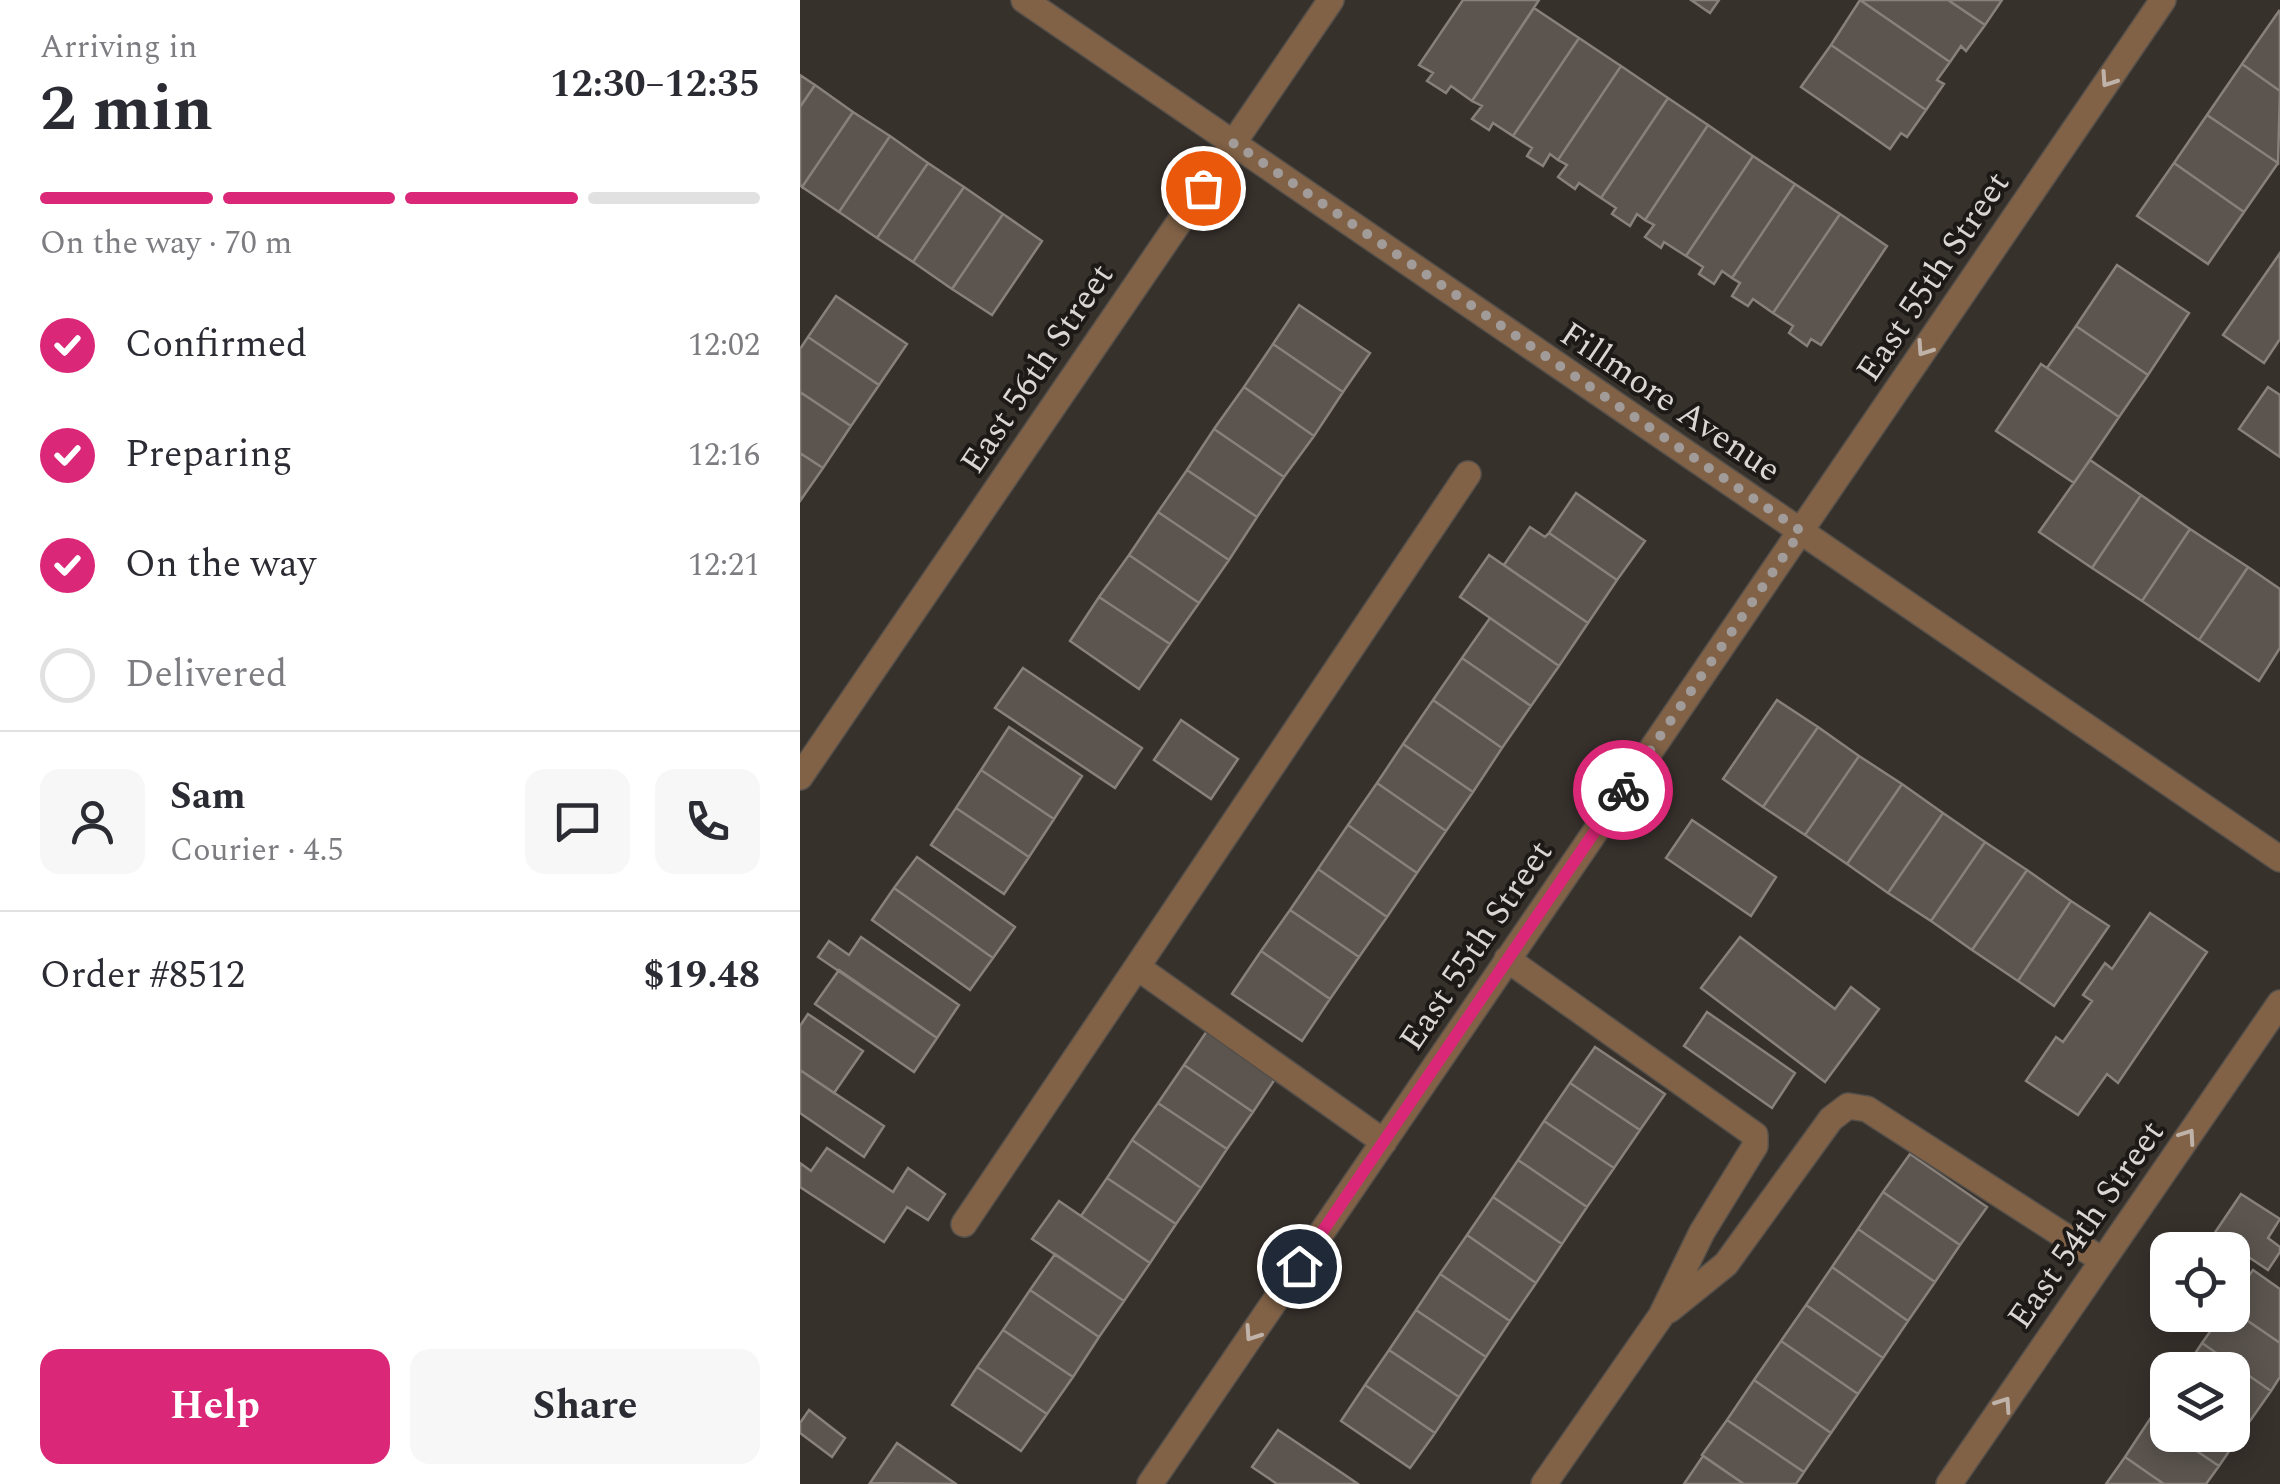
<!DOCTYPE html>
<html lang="en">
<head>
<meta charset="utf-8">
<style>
	:root { --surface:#fff; --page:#f7f7f7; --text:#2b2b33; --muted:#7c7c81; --line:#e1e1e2; --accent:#db2777 }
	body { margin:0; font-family:Spectral,serif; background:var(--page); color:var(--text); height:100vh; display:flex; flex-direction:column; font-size:38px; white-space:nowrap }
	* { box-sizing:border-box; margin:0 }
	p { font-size:32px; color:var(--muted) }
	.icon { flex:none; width:55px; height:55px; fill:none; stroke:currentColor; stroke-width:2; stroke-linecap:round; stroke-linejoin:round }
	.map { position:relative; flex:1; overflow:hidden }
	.panel { display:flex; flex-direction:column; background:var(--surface); width:800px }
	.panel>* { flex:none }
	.tools { position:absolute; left:1350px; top:1232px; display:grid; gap:20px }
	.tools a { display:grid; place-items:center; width:100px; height:100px; border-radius:20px; background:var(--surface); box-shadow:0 5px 25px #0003; font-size:50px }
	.pin { position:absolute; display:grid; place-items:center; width:85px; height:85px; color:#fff; margin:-42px; border:5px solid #fff; border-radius:50%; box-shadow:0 2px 10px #0007 }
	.courier { position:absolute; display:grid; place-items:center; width:100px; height:100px; margin:-50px; border:8px solid #db2777; border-radius:50%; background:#fff; color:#222; box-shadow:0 2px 12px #0007 }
	.head em { font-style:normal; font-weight:700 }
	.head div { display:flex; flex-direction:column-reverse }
	.head { display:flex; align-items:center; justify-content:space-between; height:170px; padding:0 40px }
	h1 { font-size:65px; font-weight:700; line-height:75px }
	.bar { display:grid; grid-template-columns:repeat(4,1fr); gap:15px 10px; align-content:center; height:120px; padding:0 40px }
	.bar i { height:12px; border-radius:8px; background:var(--line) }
	.bar .current { background:var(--accent) }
	.bar p { grid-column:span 4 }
	.line { display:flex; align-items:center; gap:25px; padding:0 40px; border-top:2px solid var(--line) }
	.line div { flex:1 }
	.round { display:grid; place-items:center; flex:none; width:105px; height:105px; border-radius:20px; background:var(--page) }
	ol { padding:0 40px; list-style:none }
	li { display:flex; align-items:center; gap:30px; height:110px }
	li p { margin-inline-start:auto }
	li .icon { padding:10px; border-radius:50%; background:var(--accent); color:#fff; stroke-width:4 }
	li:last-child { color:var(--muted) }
	li i { width:55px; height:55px; border:5px solid var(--line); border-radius:50% }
	.action { display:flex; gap:20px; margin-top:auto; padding:20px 40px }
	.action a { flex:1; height:115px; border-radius:20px; background:var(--accent); color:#fff; font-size:40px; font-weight:700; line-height:115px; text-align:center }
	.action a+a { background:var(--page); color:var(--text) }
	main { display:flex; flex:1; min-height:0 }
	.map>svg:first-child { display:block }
	.building { fill:#5b544f; stroke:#87807b; stroke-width:2.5 }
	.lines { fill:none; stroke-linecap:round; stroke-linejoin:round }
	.minor-casing { stroke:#544f4a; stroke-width:28 }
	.minor { stroke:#816247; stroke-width:25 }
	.oneway { stroke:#bfb3a9 }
	.done { stroke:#a19c99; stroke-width:10; stroke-dasharray:0 18 }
	.route { stroke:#db2777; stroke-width:12 }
	.labels { text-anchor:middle; stroke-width:8; stroke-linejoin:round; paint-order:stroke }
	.street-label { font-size:35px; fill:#dad6d3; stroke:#1c1917 }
</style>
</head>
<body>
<main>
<section class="panel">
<div class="head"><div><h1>2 min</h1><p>Arriving in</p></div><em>12:30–12:35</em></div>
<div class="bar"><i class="current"></i><i class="current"></i><i class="current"></i><i></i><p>On the way · 70 m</p></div>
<ol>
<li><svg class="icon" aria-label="check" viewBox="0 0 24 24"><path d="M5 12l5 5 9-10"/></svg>Confirmed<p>12:02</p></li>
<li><svg class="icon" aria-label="check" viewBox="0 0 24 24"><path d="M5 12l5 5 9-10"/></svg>Preparing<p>12:16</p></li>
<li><svg class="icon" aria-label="check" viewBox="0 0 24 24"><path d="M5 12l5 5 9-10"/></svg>On the way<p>12:21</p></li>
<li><i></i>Delivered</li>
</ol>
<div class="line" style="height:180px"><a class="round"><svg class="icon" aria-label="person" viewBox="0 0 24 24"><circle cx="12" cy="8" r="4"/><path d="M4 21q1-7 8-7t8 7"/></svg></a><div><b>Sam</b><p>Courier · 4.5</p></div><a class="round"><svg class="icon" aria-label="chat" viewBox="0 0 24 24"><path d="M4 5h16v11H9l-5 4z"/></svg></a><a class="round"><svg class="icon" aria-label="phone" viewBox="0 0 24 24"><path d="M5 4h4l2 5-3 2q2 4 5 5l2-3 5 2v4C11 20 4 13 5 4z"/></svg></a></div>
<div class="line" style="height:130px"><div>Order #8512</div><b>$19.48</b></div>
<div class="action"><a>Help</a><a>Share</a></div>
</section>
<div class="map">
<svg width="1480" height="1484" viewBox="0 0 1480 1484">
	<rect width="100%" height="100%" fill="#37312c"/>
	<path class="building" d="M 663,0 L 739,0 L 672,101 L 651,86 L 646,93 L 627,81 L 633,73 L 619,65 Z
		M 891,0 L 919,0 L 910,13 Z
		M 1060,0 L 1150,62 L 1137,80 L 1144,84 L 1126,110 L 1031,45 Z
		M 1060,0 L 1148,0 L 1185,25 L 1166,51 L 1161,46 L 1150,62 Z
		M 1148,0 L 1202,0 L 1185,25 Z
		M 734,8 L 779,38 L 713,136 L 693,123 L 689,130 L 672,119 L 682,106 L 672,101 Z
		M 1479,11 L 1480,12 L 1480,91 L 1442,64 Z
		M 779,38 L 821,66 L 758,160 L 750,154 L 743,166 L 727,156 L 732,148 L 713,136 Z
		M 1031,45 L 1126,110 L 1107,137 L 1101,133 L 1090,149 L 1001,87 Z
		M 1442,64 L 1480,91 L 1478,163 L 1407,115 Z
		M 821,66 L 868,98 L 801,198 L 779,183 L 775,189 L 758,177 L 767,165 L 758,160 Z
		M 0,75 L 15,85 L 0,107 Z
		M 15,85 L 53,112 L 2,187 L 0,185 L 0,107 Z
		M 868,98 L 908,125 L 845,220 L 837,214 L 830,226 L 812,214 L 816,208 L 801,198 Z
		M 53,112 L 90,136 L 39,212 L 2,187 Z
		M 1407,115 L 1478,163 L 1444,212 L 1374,163 Z
		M 908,125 L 953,156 L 886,256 L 864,242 L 861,248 L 845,237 L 854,225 L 845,220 Z
		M 90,136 L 128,163 L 77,238 L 39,212 Z
		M 953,156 L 995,184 L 932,278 L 922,271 L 914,284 L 899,274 L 903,267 L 886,256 Z
		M 128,163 L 164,187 L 113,262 L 77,238 Z
		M 1374,163 L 1444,212 L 1408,264 L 1337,216 Z
		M 995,184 L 1040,214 L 973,313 L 953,299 L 948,306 L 932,296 L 940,283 L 932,278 Z
		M 164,187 L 203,214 L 152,289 L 113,262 Z
		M 203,214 L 242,241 L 192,315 L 152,289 Z
		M 1040,214 L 1087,246 L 1021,345 L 1011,339 L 1007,346 L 989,333 L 993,326 L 973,313 Z
		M 1480,253 L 1480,339 L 1464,363 L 1423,335 Z
		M 1317,265 L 1389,313 L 1348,375 L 1276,326 Z
		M 36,296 L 107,344 L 79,385 L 8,337 Z
		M 499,305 L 570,353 L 543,392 L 473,344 Z
		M 1276,326 L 1348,375 L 1319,417 L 1247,368 Z
		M 8,337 L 79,385 L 51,426 L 0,392 L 0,349 Z
		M 473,344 L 543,392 L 514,436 L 444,387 Z
		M 1241,364 L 1319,417 L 1274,483 L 1196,431 Z
		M 444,387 L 514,436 L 484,477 L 414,429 Z
		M 1468,387 L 1480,395 L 1480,457 L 1439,429 Z
		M 0,392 L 51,426 L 23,468 L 0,453 Z
		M 414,429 L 484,477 L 457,517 L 387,470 Z
		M 0,453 L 23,468 L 0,501 Z
		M 1290,460 L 1341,495 L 1292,568 L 1239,532 Z
		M 387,470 L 457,517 L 429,560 L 358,512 Z
		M 776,493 L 845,541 L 817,580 L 749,533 Z
		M 1341,495 L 1390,529 L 1342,601 L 1292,568 Z
		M 358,512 L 429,560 L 399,603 L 329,555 Z
		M 730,527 L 745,537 L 749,533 L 817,580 L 788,623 L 704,565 Z
		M 1390,529 L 1448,567 L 1399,640 L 1342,601 Z
		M 329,555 L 399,603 L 370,644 L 299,597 Z
		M 689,555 L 788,623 L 759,666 L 660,597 Z
		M 1448,567 L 1480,589 L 1480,648 L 1459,681 L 1399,640 Z
		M 299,597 L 370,644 L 339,689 L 270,641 Z
		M 690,618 L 759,666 L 731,706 L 662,658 Z
		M 662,658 L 731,706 L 702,748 L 633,700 Z
		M 223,668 L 342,748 L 315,788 L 195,708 Z
		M 633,700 L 702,748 L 673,792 L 603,744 Z
		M 977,700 L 1018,727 L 963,807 L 923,779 Z
		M 381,720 L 438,759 L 411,799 L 354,760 Z
		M 209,727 L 282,776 L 254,819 L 181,770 Z
		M 1018,727 L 1059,756 L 1005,835 L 963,807 Z
		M 603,744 L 673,792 L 646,831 L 577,783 Z
		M 1059,756 L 1102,784 L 1047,864 L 1005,835 Z
		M 181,770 L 254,819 L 229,857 L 156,808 Z
		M 577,783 L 646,831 L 617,873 L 548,825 Z
		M 1102,784 L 1143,813 L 1088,893 L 1047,864 Z
		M 156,808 L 229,857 L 204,894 L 131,845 Z
		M 1143,813 L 1185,842 L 1131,921 L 1088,893 Z
		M 892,820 L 976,877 L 951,916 L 866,858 Z
		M 548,825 L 617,873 L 587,917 L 518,869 Z
		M 1185,842 L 1227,870 L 1172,950 L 1131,921 Z
		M 117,857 L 215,927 L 193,958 L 94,888 Z
		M 518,869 L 587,917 L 559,957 L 490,910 Z
		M 1227,870 L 1271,901 L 1218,981 L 1172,950 Z
		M 94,888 L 193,958 L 170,990 L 72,920 Z
		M 1271,901 L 1309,926 L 1254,1006 L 1218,981 Z
		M 490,910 L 559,957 L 530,999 L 461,951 Z
		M 1350,913 L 1407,952 L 1318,1083 L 1307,1074 L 1278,1115 L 1226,1081 L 1256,1037 L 1263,1042 L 1292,1001 L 1283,995 L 1305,963 L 1312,969 Z
		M 61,937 L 159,1005 L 137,1038 L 18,957 L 29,941 L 49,955 Z
		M 940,937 L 1035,1009 L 1051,987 L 1079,1009 L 1025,1082 L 901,988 Z
		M 461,951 L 530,999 L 502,1041 L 432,994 Z
		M 39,970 L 137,1038 L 114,1072 L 15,1004 Z
		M 907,1012 L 995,1073 L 972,1108 L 884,1046 Z
		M 8,1014 L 63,1051 L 34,1093 L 0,1070 L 0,1026 Z
		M 409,1028 L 477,1076 L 453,1112 L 384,1065 Z
		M 795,1047 L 865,1094 L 840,1130 L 770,1083 Z
		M 384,1065 L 453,1112 L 427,1149 L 358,1103 Z
		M 0,1070 L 84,1126 L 64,1157 L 0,1113 Z
		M 770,1083 L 840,1130 L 814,1168 L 744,1121 Z
		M 358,1103 L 427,1149 L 401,1188 L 332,1140 Z
		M 744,1121 L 814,1168 L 787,1207 L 718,1160 Z
		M 332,1140 L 401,1188 L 376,1224 L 307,1178 Z
		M 27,1148 L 93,1192 L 108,1168 L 145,1194 L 128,1220 L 107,1207 L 84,1242 L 0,1187 L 0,1163 L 11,1171 Z
		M 1110,1154 L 1187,1207 L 1160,1245 L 1083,1192 Z
		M 718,1160 L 787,1207 L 762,1244 L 693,1197 Z
		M 307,1178 L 376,1224 L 350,1263 L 281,1216 Z
		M 1083,1192 L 1160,1245 L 1135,1282 L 1058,1229 Z
		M 1441,1194 L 1480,1219 L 1468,1238 L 1480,1247 L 1480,1252 L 1468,1270 L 1414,1234 Z
		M 693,1197 L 762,1244 L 736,1283 L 667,1235 Z
		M 259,1201 L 350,1263 L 324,1301 L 232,1239 Z
		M 1058,1229 L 1135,1282 L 1108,1321 L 1032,1267 Z
		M 667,1235 L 736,1283 L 710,1321 L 640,1274 Z
		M 255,1254 L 324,1301 L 299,1337 L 230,1290 Z
		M 1032,1267 L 1108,1321 L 1083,1358 L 1006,1305 Z
		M 1453,1270 L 1480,1289 L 1480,1343 L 1432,1310 L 1432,1299 Z
		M 640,1274 L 710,1321 L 686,1357 L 616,1310 Z
		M 230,1290 L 299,1337 L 273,1377 L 203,1330 Z
		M 1006,1305 L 1083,1358 L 1058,1394 L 981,1341 Z
		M 616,1310 L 686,1357 L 659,1397 L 589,1350 Z
		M 1432,1310 L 1480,1343 L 1480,1377 L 1471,1391 L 1402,1343 L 1422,1315 L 1432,1315 Z
		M 203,1330 L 273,1377 L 247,1414 L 177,1367 Z
		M 981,1341 L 1058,1394 L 1031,1433 L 954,1380 Z
		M 1402,1343 L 1471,1391 L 1445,1428 L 1432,1419 L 1432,1370 L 1384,1370 Z
		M 589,1350 L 659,1397 L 635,1433 L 565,1385 Z
		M 177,1367 L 247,1414 L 221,1451 L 152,1405 Z
		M 954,1380 L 1031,1433 L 1004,1472 L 927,1420 Z
		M 565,1385 L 635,1433 L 610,1468 L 541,1421 Z
		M 1368,1394 L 1368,1431 L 1350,1419 Z
		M 9,1410 L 45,1438 L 32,1457 L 0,1433 L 0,1423 Z
		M 1350,1419 L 1368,1431 L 1368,1435 L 1373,1435 L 1419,1466 L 1406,1484 L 1364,1484 L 1325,1457 Z
		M 1432,1419 L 1445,1428 L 1419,1466 L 1373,1435 L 1432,1435 Z
		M 927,1420 L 1004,1472 L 996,1484 L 944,1484 L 902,1455 Z
		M 478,1430 L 545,1475 L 558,1484 L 477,1484 L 452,1467 Z
		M 97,1443 L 156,1484 L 70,1483 Z
		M 903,1456 L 944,1484 L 884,1484 Z
		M 1325,1457 L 1364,1484 L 1306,1484 Z"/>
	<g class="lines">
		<g class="minor-casing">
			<path id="minor" d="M 224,0 L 1480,859
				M 0,777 L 531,0
				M 707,959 L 955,1135 L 955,1146 L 902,1232 L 861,1316 L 744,1484
				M 337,967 L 668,474
				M 164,1224 L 337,967 L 584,1142
				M 869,1310 L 926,1264 L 1031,1119 L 1048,1106 L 1067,1109 L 1302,1260
				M 350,1484 L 1363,0
				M 1149,1484 L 1480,1003"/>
		</g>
		<use href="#minor" class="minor"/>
	</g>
	<defs><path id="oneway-chevron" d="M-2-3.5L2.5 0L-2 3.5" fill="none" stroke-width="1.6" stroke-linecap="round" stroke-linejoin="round" transform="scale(2.5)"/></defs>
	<g class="oneway">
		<use href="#oneway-chevron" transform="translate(1308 80) rotate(124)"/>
		<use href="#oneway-chevron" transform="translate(1124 349) rotate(124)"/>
		<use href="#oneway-chevron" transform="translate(1388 1136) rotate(-55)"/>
		<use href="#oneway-chevron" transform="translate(452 1334) rotate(124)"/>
		<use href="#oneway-chevron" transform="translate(1204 1404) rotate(-56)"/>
	</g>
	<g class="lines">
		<path class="done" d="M 403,188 L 434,143 L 1001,531 L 823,790"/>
		<path class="route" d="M 499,1266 L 823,790"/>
	</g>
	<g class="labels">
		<g class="street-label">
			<text transform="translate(1132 276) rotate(-56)" y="12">East 55th Street</text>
			<text transform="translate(236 368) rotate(-56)" y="12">East 56th Street</text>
			<text transform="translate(871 401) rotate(34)" y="12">Fillmore Avenue</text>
			<text transform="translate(675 945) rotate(-56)" y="12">East 55th Street</text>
			<text transform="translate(1285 1224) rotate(-55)" y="12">East 54th Street</text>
		</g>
	</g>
</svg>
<div class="tools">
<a><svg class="icon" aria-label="locate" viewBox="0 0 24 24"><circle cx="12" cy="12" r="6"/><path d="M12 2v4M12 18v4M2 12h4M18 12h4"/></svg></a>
<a><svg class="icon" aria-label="layers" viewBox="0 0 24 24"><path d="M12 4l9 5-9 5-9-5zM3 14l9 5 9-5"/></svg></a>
</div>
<div class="pin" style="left:403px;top:188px;background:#ea580c"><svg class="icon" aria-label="bag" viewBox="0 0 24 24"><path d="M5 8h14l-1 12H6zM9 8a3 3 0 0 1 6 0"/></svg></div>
<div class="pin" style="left:499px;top:1266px;background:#1f2937"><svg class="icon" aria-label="home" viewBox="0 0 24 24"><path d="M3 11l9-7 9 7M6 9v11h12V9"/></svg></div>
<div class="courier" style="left:823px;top:790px"><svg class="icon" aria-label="bike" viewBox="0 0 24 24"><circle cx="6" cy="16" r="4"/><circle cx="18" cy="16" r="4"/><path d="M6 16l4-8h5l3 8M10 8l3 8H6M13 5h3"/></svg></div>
</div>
</main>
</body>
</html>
